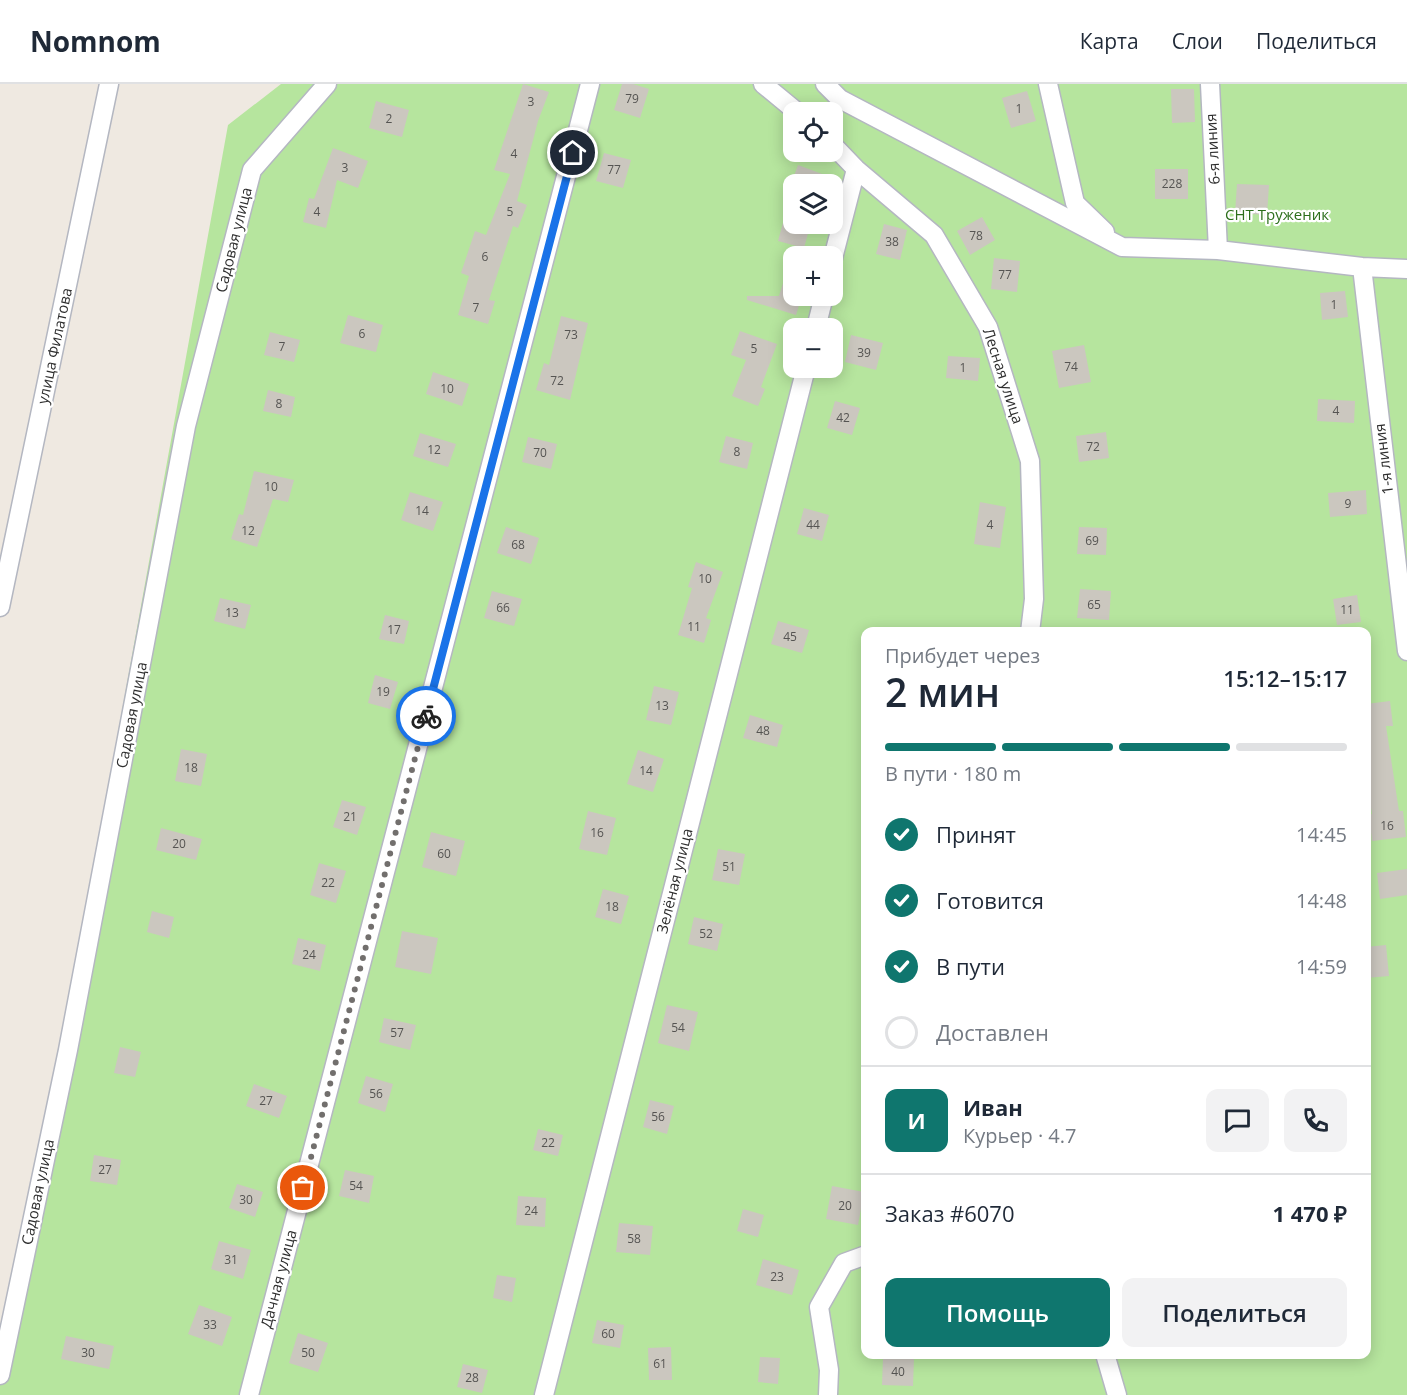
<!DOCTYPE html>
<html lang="ru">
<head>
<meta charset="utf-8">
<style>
	:root { --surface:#fff; --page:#f2f2f3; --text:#1f2937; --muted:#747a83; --line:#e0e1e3; --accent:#0f766e }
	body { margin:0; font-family:"Open Sans",sans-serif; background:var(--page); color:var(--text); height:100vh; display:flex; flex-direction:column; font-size:22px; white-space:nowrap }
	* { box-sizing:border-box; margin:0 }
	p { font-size:20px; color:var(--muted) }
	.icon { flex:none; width:33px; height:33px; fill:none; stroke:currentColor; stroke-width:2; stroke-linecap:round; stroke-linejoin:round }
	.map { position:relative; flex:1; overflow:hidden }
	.drawer { position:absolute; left:861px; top:543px; width:510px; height:732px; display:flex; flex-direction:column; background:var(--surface); border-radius:12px; box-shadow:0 3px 15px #0003 }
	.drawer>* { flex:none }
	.tools { position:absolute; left:783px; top:18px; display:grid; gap:12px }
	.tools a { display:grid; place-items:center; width:60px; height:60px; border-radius:12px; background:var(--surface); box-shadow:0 3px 15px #0003; font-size:30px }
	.pin { position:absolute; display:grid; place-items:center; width:51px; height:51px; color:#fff; margin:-26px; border:3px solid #fff; border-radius:50%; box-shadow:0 2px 6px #0007 }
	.courier { position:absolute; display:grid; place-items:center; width:60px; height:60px; margin:-30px; border:4px solid #1a73e8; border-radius:50%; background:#fff; color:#222; box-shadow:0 2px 8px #0007 }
	.summary em { font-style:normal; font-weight:600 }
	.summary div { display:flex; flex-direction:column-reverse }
	.summary { display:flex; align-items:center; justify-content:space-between; height:102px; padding:0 24px }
	h1 { font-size:39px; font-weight:600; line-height:45px }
	.bar { display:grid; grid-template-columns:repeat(4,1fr); gap:9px 6px; align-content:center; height:72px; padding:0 24px }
	.bar i { height:8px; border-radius:4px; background:var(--line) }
	.bar .on { background:var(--accent) }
	.bar p { grid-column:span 4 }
	.line { display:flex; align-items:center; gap:15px; padding:0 24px; border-top:2px solid var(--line) }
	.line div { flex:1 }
	.round { display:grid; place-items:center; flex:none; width:63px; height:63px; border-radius:12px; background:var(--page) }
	ol { padding:0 24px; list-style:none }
	li { display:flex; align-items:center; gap:18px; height:66px }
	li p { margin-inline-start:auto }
	li .icon { padding:6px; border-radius:50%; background:var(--accent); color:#fff; stroke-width:4 }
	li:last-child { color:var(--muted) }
	li i { width:33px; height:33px; border:3px solid var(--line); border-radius:50% }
	.action { display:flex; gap:12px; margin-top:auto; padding:12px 24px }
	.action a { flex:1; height:69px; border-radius:12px; background:var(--accent); color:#fff; font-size:24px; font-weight:600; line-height:69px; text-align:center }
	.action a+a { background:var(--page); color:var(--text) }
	header { display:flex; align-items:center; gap:36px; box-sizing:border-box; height:84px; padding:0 30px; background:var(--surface); border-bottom:2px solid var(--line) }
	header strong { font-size:28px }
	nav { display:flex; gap:33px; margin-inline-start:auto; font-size:21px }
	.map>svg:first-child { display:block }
	.green { fill:#b6e59e; fill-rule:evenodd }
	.building { fill:#cbc7bf }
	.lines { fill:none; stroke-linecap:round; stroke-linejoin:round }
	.street-casing { stroke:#b4b7c1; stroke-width:21 }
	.street { stroke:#fff; stroke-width:18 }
	.done { stroke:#726f6d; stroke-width:6; stroke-dasharray:0 10.8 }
	.route { stroke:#1a73e8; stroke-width:8 }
	.labels { text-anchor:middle; stroke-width:4.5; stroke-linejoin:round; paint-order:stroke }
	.number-label { font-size:12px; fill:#555452 }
	.street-label { font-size:15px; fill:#2e2e2e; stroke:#fff }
	.park-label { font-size:15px; fill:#2c6e1b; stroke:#fff }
</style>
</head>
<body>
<header>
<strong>Nomnom</strong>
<nav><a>Карта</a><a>Слои</a><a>Поделиться</a></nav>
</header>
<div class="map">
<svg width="1407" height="1311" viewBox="0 0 1407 1311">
	<rect width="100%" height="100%" fill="#efe9e1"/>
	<path class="green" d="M 281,0 L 1407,0 L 1407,1311 L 0,1311 L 0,1301 L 228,41 ZM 794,28 L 832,28 L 832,68 L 794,68 ZM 794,100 L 832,100 L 832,140 L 794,140 ZM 794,172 L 832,172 L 832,212 L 794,212 ZM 794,244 L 832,244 L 832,284 L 794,284 ZM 866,548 L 1366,548 L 1366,1270 L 866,1270 Z"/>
	<path class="building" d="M 523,0 L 549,8 L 538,37 L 517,117 L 527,121 L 518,144 L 513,142 L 489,216 L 495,217 L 488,240 L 458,231 L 469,192 L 461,189 L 475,147 L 486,151 L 510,90 L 494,86 Z
		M 622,0 L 633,0 L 649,5 L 640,34 L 614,26 Z
		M 1171,5 L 1194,5 L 1195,38 L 1172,39 Z
		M 1027,7 L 1036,37 L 1011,44 L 1002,14 Z
		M 376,17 L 409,26 L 402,53 L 369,44 Z
		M 333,64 L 368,77 L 358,104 L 337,96 L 326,144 L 303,138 L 309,114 L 314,115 Z
		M 604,69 L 631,76 L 623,104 L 596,97 Z
		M 798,81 L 841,97 L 840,100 L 791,100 Z
		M 1155,85 L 1188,85 L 1188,115 L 1155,115 Z
		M 1237,100 L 1269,101 L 1267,131 L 1235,129 Z
		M 982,133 L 995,156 L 970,171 L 957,147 Z
		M 784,135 L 794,137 L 794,140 L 810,142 L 804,164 L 778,157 Z
		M 884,140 L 907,146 L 900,176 L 876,170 Z
		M 994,174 L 1020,177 L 1017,208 L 991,205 Z
		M 790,177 L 794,178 L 794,212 L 802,212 L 796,231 L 747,216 L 747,212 L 779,212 Z
		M 1345,207 L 1348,233 L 1322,236 L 1320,209 Z
		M 348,231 L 383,241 L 376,268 L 340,259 Z
		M 561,232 L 588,239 L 570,316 L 536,306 L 544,279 L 549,281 Z
		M 740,247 L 777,260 L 761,303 L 765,305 L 758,322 L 732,312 L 746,276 L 731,271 Z
		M 270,248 L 300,256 L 294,278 L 264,271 Z
		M 851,251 L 883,259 L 876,286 L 845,278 Z
		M 1084,261 L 1091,298 L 1059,304 L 1052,267 Z
		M 948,272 L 980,274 L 978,297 L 946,294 Z
		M 433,288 L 469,300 L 462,322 L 426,310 Z
		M 268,306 L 295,313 L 291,333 L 263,327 Z
		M 1318,315 L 1355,317 L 1354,339 L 1317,337 Z
		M 835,317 L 860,324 L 852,351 L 827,344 Z
		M 1106,348 L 1109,374 L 1079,378 L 1076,352 Z
		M 420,349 L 456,360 L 448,383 L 413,372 Z
		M 726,352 L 753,359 L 747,385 L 719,378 Z
		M 528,353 L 557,360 L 551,385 L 522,378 Z
		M 254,387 L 294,396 L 288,418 L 273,415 L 257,463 L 231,455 L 239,430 L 243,431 Z
		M 1366,406 L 1367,430 L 1330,433 L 1328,409 Z
		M 410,408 L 443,418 L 433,447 L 401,436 Z
		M 980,418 L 1006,423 L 1000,464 L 974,460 Z
		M 804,424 L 829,431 L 822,457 L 797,450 Z
		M 506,443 L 539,454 L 531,480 L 497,469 Z
		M 1079,443 L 1107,444 L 1106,471 L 1077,470 Z
		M 696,478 L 723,488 L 706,534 L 711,536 L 704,559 L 678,551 L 692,504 L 688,503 Z
		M 1080,505 L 1111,507 L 1109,536 L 1077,534 Z
		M 492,507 L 522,515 L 514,542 L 484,534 Z
		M 1357,511 L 1361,538 L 1337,541 L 1333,515 Z
		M 220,514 L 251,521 L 245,545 L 214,537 Z
		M 385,531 L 409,537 L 404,560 L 379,555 Z
		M 778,537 L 809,546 L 802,569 L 771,560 Z
		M 375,591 L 398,598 L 390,625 L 368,619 Z
		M 654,602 L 679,608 L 671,641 L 646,636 Z
		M 1390,617 L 1393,642 L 1386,642 L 1399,727 L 1403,727 L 1406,753 L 1372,757 L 1369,731 L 1372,730 L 1366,693 L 1366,620 Z
		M 750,631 L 783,641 L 777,663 L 743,654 Z
		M 181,665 L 207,670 L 201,702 L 175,697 Z
		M 638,666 L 664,675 L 653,708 L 627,700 Z
		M 342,716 L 366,723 L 357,751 L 333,743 Z
		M 588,727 L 616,734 L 607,771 L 579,765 Z
		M 161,744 L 202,755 L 196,776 L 156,766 Z
		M 431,748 L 465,757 L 456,792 L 422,783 Z
		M 718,765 L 745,770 L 739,801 L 712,796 Z
		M 319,779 L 346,787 L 336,819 L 310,811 Z
		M 1407,785 L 1407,811 L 1380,815 L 1377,789 Z
		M 603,805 L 629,812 L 621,840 L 595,833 Z
		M 152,827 L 174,833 L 169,854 L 147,848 Z
		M 694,833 L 723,840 L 717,867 L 688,860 Z
		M 402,847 L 438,854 L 431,890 L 395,883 Z
		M 298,854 L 326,861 L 320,887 L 292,880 Z
		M 1386,861 L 1389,892 L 1366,894 L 1366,863 Z
		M 667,921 L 698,928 L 689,967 L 658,959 Z
		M 384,934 L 416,941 L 410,966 L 379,958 Z
		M 120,963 L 141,968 L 135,993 L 114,989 Z
		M 366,992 L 393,1000 L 385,1028 L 358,1019 Z
		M 254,1000 L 287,1012 L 279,1034 L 246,1022 Z
		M 650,1016 L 674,1022 L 667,1050 L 643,1043 Z
		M 538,1045 L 563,1051 L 558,1072 L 533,1066 Z
		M 94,1071 L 121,1076 L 117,1101 L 90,1097 Z
		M 345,1086 L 374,1092 L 369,1119 L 339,1112 Z
		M 237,1100 L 263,1108 L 255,1133 L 229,1124 Z
		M 832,1102 L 864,1108 L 858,1141 L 826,1135 Z
		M 518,1112 L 546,1114 L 545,1143 L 516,1141 Z
		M 743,1125 L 764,1131 L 758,1153 L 737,1147 Z
		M 619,1139 L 653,1142 L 650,1171 L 616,1168 Z
		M 219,1157 L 251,1166 L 243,1195 L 211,1185 Z
		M 763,1175 L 799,1186 L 792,1211 L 756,1201 Z
		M 497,1191 L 516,1194 L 512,1218 L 493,1214 Z
		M 199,1221 L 232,1233 L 222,1262 L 188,1250 Z
		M 597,1236 L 624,1241 L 620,1264 L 592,1259 Z
		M 298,1249 L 328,1259 L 318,1288 L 289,1279 Z
		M 66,1252 L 114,1262 L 109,1285 L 61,1275 Z
		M 671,1263 L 672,1296 L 649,1296 L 648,1264 Z
		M 760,1273 L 780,1274 L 778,1300 L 758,1298 Z
		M 883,1273 L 914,1274 L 913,1302 L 882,1301 Z
		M 463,1280 L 488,1286 L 482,1309 L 457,1303 Z"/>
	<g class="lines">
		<g class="street-casing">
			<path id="street" d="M 763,0 L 797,28
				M 825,0 L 840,15 L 1122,163 L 1218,166 L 1362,183 L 1407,185
				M 1048,0 L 1075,119 L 1105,148
				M 1210,0 L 1218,166
				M 832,60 L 856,85 L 934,151 L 988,243 L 1030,377 L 1034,515 L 1030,548
				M 832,178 L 856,85
				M 1362,183 L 1407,567
				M 816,244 L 824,212
				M 0,523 L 109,0
				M 1105,1270 L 1117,1311
				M 0,1291 L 68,966 L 186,342 L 252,86 L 327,0
				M 249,1311 L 590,0
				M 544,1311 L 806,284
				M 828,1311 L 829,1286 L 819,1223 L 844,1179 L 866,1171"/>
		</g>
		<use href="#street" class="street"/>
	</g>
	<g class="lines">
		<path class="done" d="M 303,1104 L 426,632"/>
		<path class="route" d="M 426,632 L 573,69"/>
	</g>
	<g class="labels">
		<g class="number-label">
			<text x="632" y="19">79</text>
			<text x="531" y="22">3</text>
			<text x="1019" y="29">1</text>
			<text x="389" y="39">2</text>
			<text x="514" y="74">4</text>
			<text x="345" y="88">3</text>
			<text x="614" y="90">77</text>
			<text x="1172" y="104">228</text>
			<text x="317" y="132">4</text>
			<text x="510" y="132">5</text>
			<text x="976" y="156">78</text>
			<text x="892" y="162">38</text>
			<text x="485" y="177">6</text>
			<text x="1005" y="195">77</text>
			<text x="1334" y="225">1</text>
			<text x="476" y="228">7</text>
			<text x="362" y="254">6</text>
			<text x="571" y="255">73</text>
			<text x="282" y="267">7</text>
			<text x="754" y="269">5</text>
			<text x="864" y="273">39</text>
			<text x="1071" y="287">74</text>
			<text x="963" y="288">1</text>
			<text x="557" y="301">72</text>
			<text x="447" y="309">10</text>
			<text x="279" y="324">8</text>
			<text x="1336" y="331">4</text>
			<text x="843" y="338">42</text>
			<text x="1093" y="367">72</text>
			<text x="434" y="370">12</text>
			<text x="737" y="372">8</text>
			<text x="540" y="373">70</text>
			<text x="271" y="407">10</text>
			<text x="1348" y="424">9</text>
			<text x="422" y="431">14</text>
			<text x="813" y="445">44</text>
			<text x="990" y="445">4</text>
			<text x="248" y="451">12</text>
			<text x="1092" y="461">69</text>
			<text x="518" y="465">68</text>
			<text x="705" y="499">10</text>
			<text x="1094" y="525">65</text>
			<text x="503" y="528">66</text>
			<text x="1347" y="530">11</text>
			<text x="232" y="533">13</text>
			<text x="694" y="547">11</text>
			<text x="394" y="550">17</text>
			<text x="790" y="557">45</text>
			<text x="383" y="612">19</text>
			<text x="662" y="626">13</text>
			<text x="763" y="651">48</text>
			<text x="191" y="688">18</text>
			<text x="646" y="691">14</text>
			<text x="350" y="737">21</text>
			<text x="1387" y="746">16</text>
			<text x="597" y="753">16</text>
			<text x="179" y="764">20</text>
			<text x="444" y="774">60</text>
			<text x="729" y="787">51</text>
			<text x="328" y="803">22</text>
			<text x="612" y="827">18</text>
			<text x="706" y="854">52</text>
			<text x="309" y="875">24</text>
			<text x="678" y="948">54</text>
			<text x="397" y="953">57</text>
			<text x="376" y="1014">56</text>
			<text x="266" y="1021">27</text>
			<text x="658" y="1037">56</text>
			<text x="548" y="1063">22</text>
			<text x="105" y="1090">27</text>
			<text x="356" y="1106">54</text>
			<text x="246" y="1120">30</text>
			<text x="845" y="1126">20</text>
			<text x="531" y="1131">24</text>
			<text x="634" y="1159">58</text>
			<text x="231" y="1180">31</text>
			<text x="777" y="1197">23</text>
			<text x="210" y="1245">33</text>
			<text x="608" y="1254">60</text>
			<text x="88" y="1273">30</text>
			<text x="308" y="1273">50</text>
			<text x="660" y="1284">61</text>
			<text x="898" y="1292">40</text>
			<text x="472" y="1298">28</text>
		</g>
		<g class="street-label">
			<text transform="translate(1213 65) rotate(-93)" y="5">6-я линия</text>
			<text transform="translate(234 156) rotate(-76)" y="5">Садовая улица</text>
			<text transform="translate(55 262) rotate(-78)" y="5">улица Филатова</text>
			<text transform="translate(1003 292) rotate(72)" y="5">Лесная улица</text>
			<text transform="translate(1384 375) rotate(-97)" y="5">1-я линия</text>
			<text transform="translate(132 631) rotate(-79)" y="5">Садовая улица</text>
			<text transform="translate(675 797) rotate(-76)" y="5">Зелёная улица</text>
			<text transform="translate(38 1108) rotate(-78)" y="5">Садовая улица</text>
			<text transform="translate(279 1195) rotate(-75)" y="5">Дачная улица</text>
		</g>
		<g class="park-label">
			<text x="1277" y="136">СНТ Труженик</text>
		</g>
	</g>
</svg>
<div class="tools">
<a><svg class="icon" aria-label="locate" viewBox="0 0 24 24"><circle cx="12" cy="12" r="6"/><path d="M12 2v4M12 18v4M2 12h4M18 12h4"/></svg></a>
<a><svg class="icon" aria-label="layers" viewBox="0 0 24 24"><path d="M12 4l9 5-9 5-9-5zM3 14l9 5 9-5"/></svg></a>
<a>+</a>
<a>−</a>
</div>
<div class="pin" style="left:303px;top:1104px;background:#ea580c"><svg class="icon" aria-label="bag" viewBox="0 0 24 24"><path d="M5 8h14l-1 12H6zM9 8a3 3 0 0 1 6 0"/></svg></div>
<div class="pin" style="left:573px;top:69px;background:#1f2937"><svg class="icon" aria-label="home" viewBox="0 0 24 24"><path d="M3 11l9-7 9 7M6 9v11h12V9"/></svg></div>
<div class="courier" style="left:426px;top:632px"><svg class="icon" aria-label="bike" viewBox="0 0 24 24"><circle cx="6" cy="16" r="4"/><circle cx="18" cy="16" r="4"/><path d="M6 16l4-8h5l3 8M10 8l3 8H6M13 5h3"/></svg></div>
<section class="drawer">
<div class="summary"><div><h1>2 мин</h1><p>Прибудет через</p></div><em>15:12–15:17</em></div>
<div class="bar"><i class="on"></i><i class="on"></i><i class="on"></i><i></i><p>В пути · 180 m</p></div>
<ol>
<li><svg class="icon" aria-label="check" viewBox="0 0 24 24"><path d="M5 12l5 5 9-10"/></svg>Принят<p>14:45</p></li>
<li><svg class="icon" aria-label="check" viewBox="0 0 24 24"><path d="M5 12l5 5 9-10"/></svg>Готовится<p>14:48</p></li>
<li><svg class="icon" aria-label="check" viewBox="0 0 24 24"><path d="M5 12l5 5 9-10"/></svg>В пути<p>14:59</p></li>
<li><i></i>Доставлен</li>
</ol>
<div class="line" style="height:108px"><b class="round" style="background:var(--accent);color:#fff">И</b><div><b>Иван</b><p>Курьер · 4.7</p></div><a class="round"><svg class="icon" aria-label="chat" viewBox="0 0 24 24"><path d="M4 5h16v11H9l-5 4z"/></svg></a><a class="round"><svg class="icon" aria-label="phone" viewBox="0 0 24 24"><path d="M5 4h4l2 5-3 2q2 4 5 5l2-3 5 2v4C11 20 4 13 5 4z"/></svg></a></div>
<div class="line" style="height:78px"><div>Заказ #6070</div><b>1 470 ₽</b></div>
<div class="action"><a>Помощь</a><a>Поделиться</a></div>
</section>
</div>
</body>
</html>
